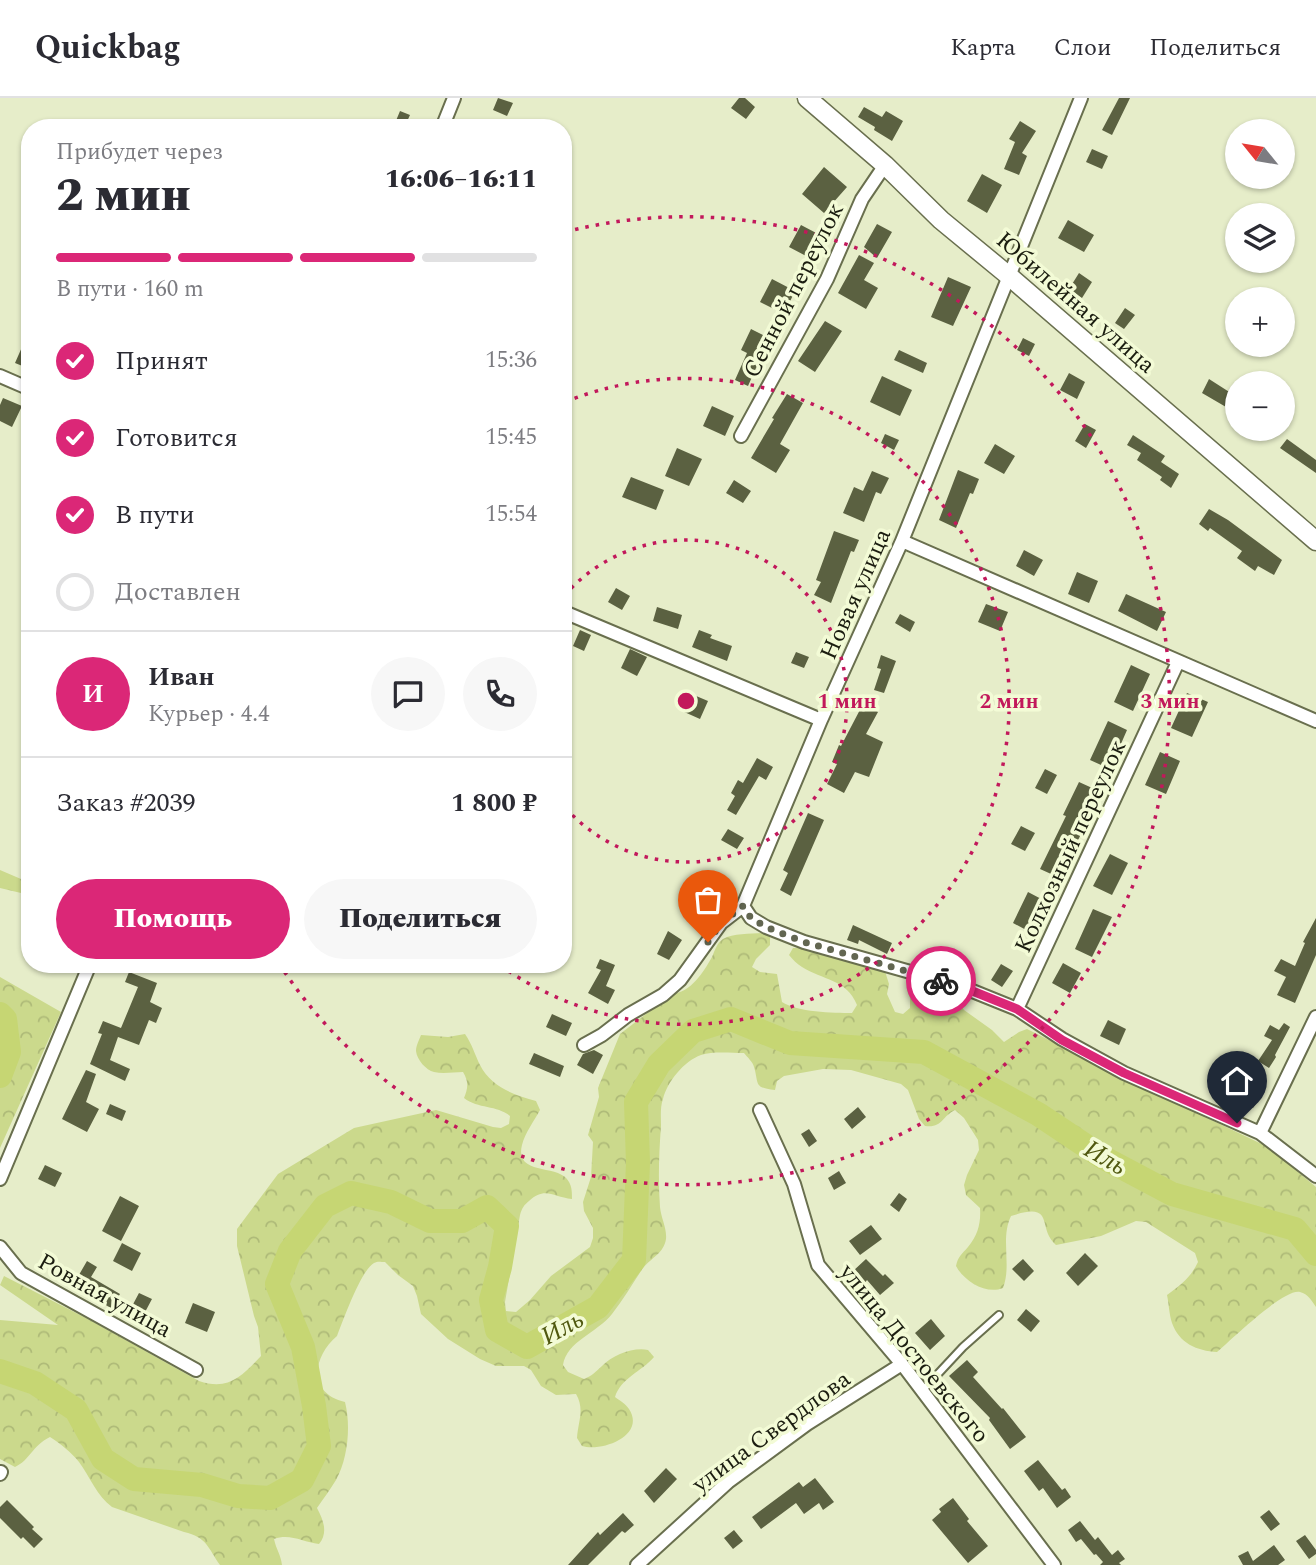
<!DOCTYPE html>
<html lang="ru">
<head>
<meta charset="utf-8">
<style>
	:root { --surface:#fff; --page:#f7f7f7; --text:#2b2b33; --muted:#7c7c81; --line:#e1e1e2; --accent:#db2777 }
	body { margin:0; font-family:Spectral,serif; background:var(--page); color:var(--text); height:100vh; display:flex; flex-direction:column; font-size:26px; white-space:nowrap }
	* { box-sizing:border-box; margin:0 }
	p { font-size:23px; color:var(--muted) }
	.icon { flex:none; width:38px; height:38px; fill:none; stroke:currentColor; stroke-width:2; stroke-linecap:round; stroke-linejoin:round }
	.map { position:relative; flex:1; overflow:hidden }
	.panel { position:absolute; left:21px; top:21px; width:551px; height:854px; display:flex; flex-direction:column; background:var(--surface); border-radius:28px; box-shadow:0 2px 5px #0004 }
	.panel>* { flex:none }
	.needle { width:46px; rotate:300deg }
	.fabs { position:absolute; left:1225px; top:21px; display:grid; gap:14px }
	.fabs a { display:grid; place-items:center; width:70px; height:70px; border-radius:50%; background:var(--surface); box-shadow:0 2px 5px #0004; font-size:35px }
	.pin { position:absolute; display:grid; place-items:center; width:60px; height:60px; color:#fff; margin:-72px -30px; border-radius:50% 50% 50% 0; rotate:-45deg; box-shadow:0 0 7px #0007 }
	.pin .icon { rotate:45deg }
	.courier { position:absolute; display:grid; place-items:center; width:70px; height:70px; margin:-35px; border:5px solid #db2777; border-radius:50%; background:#fff; color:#222; box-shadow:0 2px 9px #0007 }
	.head em { font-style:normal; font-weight:800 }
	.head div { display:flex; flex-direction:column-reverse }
	.head { display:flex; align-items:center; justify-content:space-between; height:119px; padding:0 35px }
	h1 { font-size:46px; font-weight:800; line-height:52px }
	.bar { display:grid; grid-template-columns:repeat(4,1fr); gap:10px 7px; align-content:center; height:84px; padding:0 35px }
	.bar i { height:9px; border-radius:5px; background:var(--line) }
	.bar .active { background:var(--accent) }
	.bar p { grid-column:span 4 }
	.line { display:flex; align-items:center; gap:18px; padding:0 35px; border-top:2px solid var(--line) }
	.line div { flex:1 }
	.round { display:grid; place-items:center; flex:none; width:74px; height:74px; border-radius:37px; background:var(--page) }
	ol { padding:0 35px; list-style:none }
	li { display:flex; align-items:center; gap:21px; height:77px }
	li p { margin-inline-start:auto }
	li .icon { padding:7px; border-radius:50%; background:var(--accent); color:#fff; stroke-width:4 }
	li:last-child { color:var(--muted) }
	li i { width:38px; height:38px; border:4px solid var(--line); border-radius:50% }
	.button { display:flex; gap:14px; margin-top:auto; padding:14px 35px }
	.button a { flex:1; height:80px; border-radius:42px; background:var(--accent); color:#fff; font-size:28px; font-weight:800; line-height:80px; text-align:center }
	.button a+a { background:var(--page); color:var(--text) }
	header { display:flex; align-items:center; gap:42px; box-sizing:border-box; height:98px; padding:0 35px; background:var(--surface); border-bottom:2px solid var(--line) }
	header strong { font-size:33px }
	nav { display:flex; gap:38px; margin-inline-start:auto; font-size:24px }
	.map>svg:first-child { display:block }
	.forest { fill:url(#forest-crowns) }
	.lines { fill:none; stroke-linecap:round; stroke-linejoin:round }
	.river { stroke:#c6d673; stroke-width:24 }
	.building { fill:#5b6141 }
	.lane-casing { stroke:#696f4e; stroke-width:10 }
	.street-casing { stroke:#696f4e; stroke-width:16 }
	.secondary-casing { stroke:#696f4e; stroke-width:21 }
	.lane { stroke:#fff; stroke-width:6 }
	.street { stroke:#fff; stroke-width:12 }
	.secondary { stroke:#fff; stroke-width:18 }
	.done { stroke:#626651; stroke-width:7; stroke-dasharray:0 12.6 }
	.route { stroke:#db2777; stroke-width:9 }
	.ring { fill:none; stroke:#c2185b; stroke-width:3.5; stroke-dasharray:3.5 7 }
	.labels { text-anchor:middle; stroke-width:7; stroke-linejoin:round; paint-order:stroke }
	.street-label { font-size:24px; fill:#1b1d10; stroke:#f3fbd6 }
	.water-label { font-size:26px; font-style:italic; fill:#505910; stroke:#f3fbd6 }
	.centre { fill:#c2185b; stroke:#f3fbd6; stroke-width:3.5 }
	.ring-label { font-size:21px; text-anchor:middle; font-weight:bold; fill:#c2185b; stroke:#f3fbd6; stroke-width:7; stroke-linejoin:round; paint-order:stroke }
</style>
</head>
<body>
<header>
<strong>Quickbag</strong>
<nav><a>Карта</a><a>Слои</a><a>Поделиться</a></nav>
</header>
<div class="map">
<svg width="1316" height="1467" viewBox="0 0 1316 1467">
	<defs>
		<pattern id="forest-crowns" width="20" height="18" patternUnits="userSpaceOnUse" patternTransform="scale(1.75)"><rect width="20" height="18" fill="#cbd98c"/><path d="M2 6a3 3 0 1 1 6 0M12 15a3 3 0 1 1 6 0" fill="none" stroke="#aeba78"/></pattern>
	</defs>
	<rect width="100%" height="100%" fill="#e6edc9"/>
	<path class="forest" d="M 0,772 L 21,781 L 26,787 L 21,795 L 0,790 Z
		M 762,835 L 770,838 L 770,847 L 756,861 L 752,869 L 760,874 L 777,876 L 782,904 C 797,914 833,915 852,915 L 857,907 C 847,881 822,882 802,869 C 797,866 793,862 789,857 L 793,850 L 803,850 L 883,867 L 889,886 L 887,896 L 895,914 L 903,916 L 910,910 L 910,900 L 907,892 L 912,884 L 930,885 L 947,892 L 954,897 L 964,912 L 992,932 L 1004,944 L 1019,934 L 1027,931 L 1153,994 L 1268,1049 L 1316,1089 L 1316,1209 C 1312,1203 1308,1196 1300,1194 C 1284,1190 1231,1242 1217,1254 C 1197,1253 1179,1245 1172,1225 C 1169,1216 1169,1206 1167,1197 C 1181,1187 1191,1179 1198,1164 L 1195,1155 L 1146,1124 L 1136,1123 L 1101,1138 L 1056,1147 C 1036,1130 1057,1103 1011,1118 C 1000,1141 1012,1167 1003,1190 C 986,1197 964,1183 956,1168 C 958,1158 962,1156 968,1149 C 978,1137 981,1125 980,1110 L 966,1097 L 964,1087 L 967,1077 L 979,1052 L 978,1042 L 964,1020 L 955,1012 C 941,1019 943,1030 925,1028 L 919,1021 L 908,992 L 901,986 L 851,972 L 823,971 L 784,978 L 777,983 L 775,992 C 753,990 759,985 754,969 C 753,964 747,959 744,955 C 731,955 713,953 701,957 C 684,963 667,984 663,1001 C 660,1009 661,1020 661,1028 C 659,1055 658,1082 660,1109 C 661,1120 667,1130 666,1141 C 664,1155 651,1160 643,1170 C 633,1185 623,1202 612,1216 C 597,1235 567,1243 563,1267 L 568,1274 L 584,1281 C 592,1278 595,1274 602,1268 C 613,1257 633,1249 648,1252 L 654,1259 C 641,1274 621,1280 615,1299 C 619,1302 626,1306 629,1311 C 646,1337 603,1354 582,1348 L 577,1340 C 578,1324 585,1311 576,1296 L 556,1297 L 541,1288 L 531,1272 L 524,1268 L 496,1268 L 480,1261 L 448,1241 L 421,1216 L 417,1198 L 413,1188 L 398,1177 L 385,1164 C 380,1164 378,1163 374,1165 C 361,1172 343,1223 337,1238 C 312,1259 308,1296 345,1304 C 351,1328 348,1360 336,1382 C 330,1392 323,1401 317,1410 C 324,1423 328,1435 319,1446 C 303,1444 290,1435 274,1441 C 276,1451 281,1457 282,1467 L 220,1467 C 208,1450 207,1439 184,1434 L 112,1409 C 97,1398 90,1379 79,1364 C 72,1355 60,1345 50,1339 C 32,1348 30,1362 15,1369 L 0,1361 L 0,1222 L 58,1227 L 0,1187 L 4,1178 L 88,1221 L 199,1283 C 229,1293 242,1278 261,1258 L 258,1229 L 254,1218 L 237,1148 L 237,1131 L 278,1076 L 354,1030 L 436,1012 L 493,1029 L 501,1030 L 509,1026 L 510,1018 C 497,1007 478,1011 464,1000 C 468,990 469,984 463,974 C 454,974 443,976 434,974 C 426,972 417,962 416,953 C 416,948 419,942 421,937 L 448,939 L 465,936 C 472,946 475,957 480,967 C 491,989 514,997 536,1003 L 540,1012 C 534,1023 525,1035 522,1047 C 514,1079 560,1065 569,1084 C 572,1089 572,1095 572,1101 C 553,1099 545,1088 529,1103 C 524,1107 522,1110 520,1117 L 505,1204 L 506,1213 L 516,1214 L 530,1202 L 551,1178 L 590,1149 L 593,1140 L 593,1130 L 584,1113 L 583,1104 L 591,1079 L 593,1044 L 588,1037 L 599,999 L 598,990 L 620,936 L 672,896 C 691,894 703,875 712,859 C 715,852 717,845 723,841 C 733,835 750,836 762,835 Z
		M 0,879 L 61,914 L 0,1050 Z"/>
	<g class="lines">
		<path class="river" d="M 0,916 L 5,921 L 9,954 L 0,978
			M 0,1273 L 35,1285 L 76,1312 L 103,1361 L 134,1381 L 202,1387 L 238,1398 L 270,1400 L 302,1382 L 319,1348 L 314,1308 L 303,1249 L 277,1186 L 290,1153 L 325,1108 L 351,1095 L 391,1104 L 430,1123 L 462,1123 L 487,1109 L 507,1128 L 500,1169 L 491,1202 L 497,1232 L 527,1249 L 598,1209 L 634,1162 L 638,1065 L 636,1004 L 659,966 L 693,933 L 731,921 L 790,945 L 924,954 L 1038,1016 L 1104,1060 L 1172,1096 L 1295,1131 L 1316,1156"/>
	</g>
	<path class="building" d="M 498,0 L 513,5 L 507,18 L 493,12 Z
		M 739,0 L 745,0 L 755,9 L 746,21 L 731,10 Z
		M 1119,0 L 1130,0 L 1112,37 L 1102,32 Z
		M 864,9 L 882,19 L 886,13 L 903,23 L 892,43 L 874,32 L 875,29 L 858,19 Z
		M 400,13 L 410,17 L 404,30 L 393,30 Z
		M 1020,23 L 1036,33 L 1022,55 L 1027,58 L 1019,77 L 1004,71 L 1015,44 L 1009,41 Z
		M 1092,51 L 1108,58 L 1102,71 L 1086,64 Z
		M 824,69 L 847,89 L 824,115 L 802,96 Z
		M 982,76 L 1002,87 L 987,115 L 967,103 Z
		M 1068,122 L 1094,137 L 1084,154 L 1058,140 Z
		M 877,126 L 892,134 L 877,160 L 864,149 Z
		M 801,127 L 820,137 L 808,159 L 789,149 Z
		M 859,157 L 874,165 L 864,182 L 878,190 L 866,211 L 838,195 Z
		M 1079,175 L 1092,184 L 1082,200 L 1069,191 Z
		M 948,179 L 971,189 L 953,228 L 931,219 Z
		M 772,181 L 795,193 L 784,216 L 760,204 Z
		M 1125,210 L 1135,217 L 1124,231 L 1115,225 Z
		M 825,223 L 842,233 L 815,274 L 798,263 Z
		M 30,231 L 30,271 L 15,265 Z
		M 751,231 L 773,242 L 763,262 L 760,261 L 748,288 L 735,282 L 747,255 L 741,252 Z
		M 1023,240 L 1035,246 L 1029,258 L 1017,252 Z
		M 899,252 L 927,265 L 923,275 L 894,262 Z
		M 1069,275 L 1085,284 L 1077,301 L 1060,292 Z
		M 882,278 L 912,292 L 900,318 L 870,304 Z
		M 1209,281 L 1234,297 L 1226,309 L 1202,295 Z
		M 787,296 L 803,305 L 780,346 L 790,352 L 776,375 L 751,360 L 774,321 L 772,320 Z
		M 3,300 L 22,308 L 12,329 L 0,323 L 0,307 Z
		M 712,308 L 734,318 L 725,338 L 703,328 Z
		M 1085,326 L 1096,332 L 1086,350 L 1075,343 Z
		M 885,336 L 899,342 L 894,352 L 881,345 Z
		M 1133,337 L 1165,358 L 1161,364 L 1179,376 L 1171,390 L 1160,382 L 1162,379 L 1137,362 L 1141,355 L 1127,347 Z
		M 1287,341 L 1316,362 L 1316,375 L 1280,350 Z
		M 995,346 L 1015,358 L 1004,376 L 984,365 Z
		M 677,350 L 702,361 L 689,388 L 665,378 Z
		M 958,372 L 979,381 L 973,396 L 970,395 L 956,430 L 939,422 Z
		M 872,373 L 889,380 L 881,396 L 876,394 L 864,424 L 843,415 L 854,389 L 863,393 Z
		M 631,379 L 664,392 L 656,412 L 622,399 Z
		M 734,382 L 751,393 L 743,405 L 726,395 Z
		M 1209,411 L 1228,422 L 1282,462 L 1274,477 L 1258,468 L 1255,473 L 1237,460 L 1242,453 L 1210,430 L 1208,433 L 1199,426 Z
		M 834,433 L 859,442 L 854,454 L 851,453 L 831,505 L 814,497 L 821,484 L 816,482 Z
		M 1024,452 L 1043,462 L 1034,478 L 1016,468 Z
		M 1077,474 L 1098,483 L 1089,505 L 1068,496 Z
		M 616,490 L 630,498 L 622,512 L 608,504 Z
		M 1126,496 L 1166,514 L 1157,533 L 1118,513 Z
		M 986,506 L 1008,514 L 1000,533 L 978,524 Z
		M 657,509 L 682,517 L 678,531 L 653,523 Z
		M 900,516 L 915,524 L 910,534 L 895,525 Z
		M 580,532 L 591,537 L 584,553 L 573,548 Z
		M 699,532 L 712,537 L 710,540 L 732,548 L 727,563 L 692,549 Z
		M 630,551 L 647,559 L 637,578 L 621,570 Z
		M 796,554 L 809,559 L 804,570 L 791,565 Z
		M 881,557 L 896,563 L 884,595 L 874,592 L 881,571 L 877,570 Z
		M 1131,567 L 1150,576 L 1133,613 L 1114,604 Z
		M 689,595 L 708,603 L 700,621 L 682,613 Z
		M 1187,595 L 1208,604 L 1192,639 L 1171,630 Z
		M 863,606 L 878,614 L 866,636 L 883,644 L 869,679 L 855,674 L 844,695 L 827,686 L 837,666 L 832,664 L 839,647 L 841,648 Z
		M 1108,623 L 1127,632 L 1110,671 L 1090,662 Z
		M 1160,654 L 1180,663 L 1166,696 L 1145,687 Z
		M 757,660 L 773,669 L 766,682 L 759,678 L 736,717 L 727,712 L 735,698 L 731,695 L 738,682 L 743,685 Z
		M 1045,671 L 1057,677 L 1047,696 L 1035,690 Z
		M 1079,684 L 1101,694 L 1060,780 L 1040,771 L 1066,718 L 1063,717 Z
		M 808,715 L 824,722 L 791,798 L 780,792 L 788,775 L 783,772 Z
		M 1021,728 L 1035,735 L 1025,753 L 1011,746 Z
		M 728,731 L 744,740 L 737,751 L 721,742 Z
		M 1110,756 L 1128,765 L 1112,797 L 1093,788 Z
		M 689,782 L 703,788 L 699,798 L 685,792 Z
		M 1028,794 L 1047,804 L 1033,832 L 1031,831 L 1030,834 L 1013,825 Z
		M 1093,811 L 1112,819 L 1092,859 L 1075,851 Z
		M 1316,820 L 1316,857 L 1295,905 L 1277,897 L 1286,879 L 1274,873 L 1281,861 L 1295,868 L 1305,845 L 1303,844 Z
		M 853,827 L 892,845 L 887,856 L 859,842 L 858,846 L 847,842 Z
		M 668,833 L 682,842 L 669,862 L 657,856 Z
		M 600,861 L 615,867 L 606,888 L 615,892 L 608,906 L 588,895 L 601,872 L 596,870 Z
		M 1063,865 L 1081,875 L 1070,895 L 1052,885 Z
		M 1001,866 L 1013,873 L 1002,889 L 991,882 Z
		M 129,874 L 157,885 L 150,904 L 162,910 L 156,925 L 149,922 L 139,947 L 118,939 L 110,962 L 130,971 L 125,983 L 90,966 L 102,936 L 98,935 L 103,923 L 121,930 L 138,889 L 125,884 Z
		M 552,916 L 572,925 L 566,938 L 546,929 Z
		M 1108,922 L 1126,931 L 1119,947 L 1100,938 Z
		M 1284,925 L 1290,929 L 1275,957 L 1276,959 L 1269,970 L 1258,963 L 1272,942 L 1264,938 L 1270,927 L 1279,932 Z
		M 594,952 L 603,957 L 593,976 L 577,967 L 583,956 Z
		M 534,955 L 564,968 L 560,979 L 529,966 Z
		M 86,972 L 96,976 L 86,1004 L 99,1011 L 87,1034 L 62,1021 Z
		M 1249,991 L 1261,999 L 1253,1010 L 1241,1002 Z
		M 110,1006 L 126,1013 L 122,1023 L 106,1016 Z
		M 858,1009 L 866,1019 L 852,1031 L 844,1021 Z
		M 809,1031 L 817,1043 L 809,1049 L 801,1036 Z
		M 45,1067 L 62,1075 L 55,1089 L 38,1081 Z
		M 839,1073 L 846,1085 L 834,1092 L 828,1080 Z
		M 899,1095 L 907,1101 L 899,1114 L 890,1107 Z
		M 120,1098 L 139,1108 L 121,1143 L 102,1133 Z
		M 871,1127 L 882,1141 L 860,1157 L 849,1143 Z
		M 122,1145 L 141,1155 L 132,1173 L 113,1163 Z
		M 1085,1155 L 1098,1168 L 1078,1188 L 1066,1175 Z
		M 866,1161 L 883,1178 L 885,1176 L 894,1185 L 880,1197 L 867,1182 L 864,1186 L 852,1174 Z
		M 1023,1161 L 1034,1173 L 1024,1183 L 1012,1171 Z
		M 87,1163 L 97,1169 L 91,1179 L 120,1196 L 111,1210 L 97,1202 L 101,1196 L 76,1182 Z
		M 139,1195 L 152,1201 L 144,1216 L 131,1210 Z
		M 193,1205 L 215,1214 L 207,1234 L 185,1225 Z
		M 1026,1211 L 1040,1223 L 1031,1234 L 1017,1222 Z
		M 931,1221 L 945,1238 L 930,1252 L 915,1235 Z
		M 967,1262 L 978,1274 L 973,1279 L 1002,1311 L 1003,1310 L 1026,1339 L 1010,1351 L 989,1322 L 990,1320 L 949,1278 Z
		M 1038,1362 L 1062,1392 L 1065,1390 L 1071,1399 L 1057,1410 L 1043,1390 L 1039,1393 L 1024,1373 Z
		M 666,1370 L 677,1381 L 654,1405 L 644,1393 Z
		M 815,1380 L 834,1404 L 823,1412 L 819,1405 L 804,1416 L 796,1405 L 761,1431 L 752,1419 L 799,1384 L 803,1389 Z
		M 953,1400 L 969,1421 L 967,1423 L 988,1448 L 968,1465 L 932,1422 L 941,1414 L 939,1411 Z
		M 7,1402 L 34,1429 L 32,1431 L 43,1441 L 34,1450 L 23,1439 L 21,1441 L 0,1420 L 0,1409 Z
		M 1269,1412 L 1280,1426 L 1271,1433 L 1260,1419 Z
		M 623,1415 L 634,1427 L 625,1435 L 622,1433 L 588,1467 L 568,1467 L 598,1434 L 600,1437 Z
		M 1080,1423 L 1095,1442 L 1098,1439 L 1112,1457 L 1118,1452 L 1125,1461 L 1119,1465 L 1121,1467 L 1100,1467 L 1103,1464 L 1096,1456 L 1094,1457 L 1081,1441 L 1076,1444 L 1068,1432 Z
		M 734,1432 L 743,1443 L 733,1451 L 724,1440 Z
		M 1305,1437 L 1316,1452 L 1316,1456 L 1309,1461 L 1296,1443 Z
		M 1274,1447 L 1285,1462 L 1278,1467 L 1243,1467 L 1238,1458 L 1248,1453 L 1253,1463 Z"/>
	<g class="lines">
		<g class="lane-casing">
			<path id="lane" d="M 922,1293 L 963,1249 L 999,1217"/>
		</g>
		<g class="street-casing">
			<path id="street" d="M 442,30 L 454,0
				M 0,278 L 30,291
				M 741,338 L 827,181 L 862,101 L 885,67
				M 902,443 L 1316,623
				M 564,514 L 821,622
				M 743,808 L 751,820 L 766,829 L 804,844 L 960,888 L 1017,911 L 1062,941 L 1124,975 L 1260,1035 L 1316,1078
				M 1017,911 L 1178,564
				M 584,947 L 602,937 L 628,917 L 663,897 L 680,882 L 721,825 L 743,808 L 821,622 L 902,443 L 1081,0
				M 760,1012 L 794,1086 L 818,1167 L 902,1266 L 1054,1467
				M 1260,1035 L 1316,919
				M 0,1081 L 90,866
				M 0,1149 L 21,1175 L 196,1272
				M 0,1376 L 1,1374
				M 637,1467 L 728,1384 L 807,1326 L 902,1266"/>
		</g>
		<g class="secondary-casing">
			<path id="secondary" d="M 807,0 L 885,67 L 941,122 L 1009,178 L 1316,443"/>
		</g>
		<use href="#lane" class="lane"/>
		<use href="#street" class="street"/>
		<use href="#secondary" class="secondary"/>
	</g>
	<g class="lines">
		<path class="done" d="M 708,844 L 721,825 L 743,808 L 751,820 L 766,829 L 804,844 L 941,883"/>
		<path class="route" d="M 941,883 L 960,888 L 1017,911 L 1062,942 L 1124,975 L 1237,1025"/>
	</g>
	<g class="ring">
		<path d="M564 498A161 161 0 1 1 564 708"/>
		<path d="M565 304A323 323 0 1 1 501 868"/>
		<path d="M565 134A484 484 0 1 1 280 867"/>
	</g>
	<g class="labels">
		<g class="street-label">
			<text transform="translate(793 192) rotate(-63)" y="8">Сенной переулок</text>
			<text transform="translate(1076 204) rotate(41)" y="8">Юбилейная улица</text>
			<text transform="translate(855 496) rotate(-66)" y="8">Новая улица</text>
			<text transform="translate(1070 748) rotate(-65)" y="8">Колхозный переулок</text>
			<text transform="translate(105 1197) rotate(29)" y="8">Ровная улица</text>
			<text transform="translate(915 1255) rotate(51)" y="8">улица Достоевского</text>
			<text transform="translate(771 1333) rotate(-36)" y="8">улица Свердлова</text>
		</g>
		<g class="water-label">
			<text transform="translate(1106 1059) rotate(30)" y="9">Иль</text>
			<text transform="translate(562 1229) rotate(-29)" y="9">Иль</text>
		</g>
	</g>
	<circle cx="686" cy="603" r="10" class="centre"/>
	<g class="ring-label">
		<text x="847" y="610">1 мин</text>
		<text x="1009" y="610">2 мин</text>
		<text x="1170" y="610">3 мин</text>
	</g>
</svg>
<div class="fabs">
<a><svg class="needle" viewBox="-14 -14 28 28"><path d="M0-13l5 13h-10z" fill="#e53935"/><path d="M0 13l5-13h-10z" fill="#7c7c81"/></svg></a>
<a><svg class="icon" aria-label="layers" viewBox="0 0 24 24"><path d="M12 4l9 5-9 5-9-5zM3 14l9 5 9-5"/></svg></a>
<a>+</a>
<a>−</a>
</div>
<div class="pin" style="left:708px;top:844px;background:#ea580c"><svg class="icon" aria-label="bag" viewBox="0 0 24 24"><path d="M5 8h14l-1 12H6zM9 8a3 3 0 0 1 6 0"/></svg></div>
<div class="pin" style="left:1237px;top:1025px;background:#1f2937"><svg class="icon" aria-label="home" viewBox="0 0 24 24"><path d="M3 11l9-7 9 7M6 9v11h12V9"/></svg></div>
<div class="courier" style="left:941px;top:883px"><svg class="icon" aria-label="bike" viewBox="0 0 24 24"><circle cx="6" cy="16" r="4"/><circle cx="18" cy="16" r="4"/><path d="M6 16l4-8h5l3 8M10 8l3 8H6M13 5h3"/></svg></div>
<section class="panel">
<div class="head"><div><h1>2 мин</h1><p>Прибудет через</p></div><em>16:06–16:11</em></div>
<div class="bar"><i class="active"></i><i class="active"></i><i class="active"></i><i></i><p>В пути · 160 m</p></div>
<ol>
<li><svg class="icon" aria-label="check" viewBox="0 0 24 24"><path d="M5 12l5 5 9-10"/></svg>Принят<p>15:36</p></li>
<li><svg class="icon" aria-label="check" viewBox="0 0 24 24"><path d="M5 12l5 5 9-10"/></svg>Готовится<p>15:45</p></li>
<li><svg class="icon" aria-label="check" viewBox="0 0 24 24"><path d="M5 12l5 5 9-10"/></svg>В пути<p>15:54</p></li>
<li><i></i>Доставлен</li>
</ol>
<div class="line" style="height:126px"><b class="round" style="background:var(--accent);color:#fff">И</b><div><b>Иван</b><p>Курьер · 4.4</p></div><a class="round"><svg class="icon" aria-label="chat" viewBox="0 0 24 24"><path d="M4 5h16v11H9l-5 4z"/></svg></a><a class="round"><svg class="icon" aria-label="phone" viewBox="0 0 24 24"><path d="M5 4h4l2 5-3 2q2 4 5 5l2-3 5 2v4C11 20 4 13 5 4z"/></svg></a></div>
<div class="line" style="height:91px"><div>Заказ #2039</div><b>1 800 ₽</b></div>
<div class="button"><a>Помощь</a><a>Поделиться</a></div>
</section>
</div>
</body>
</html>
